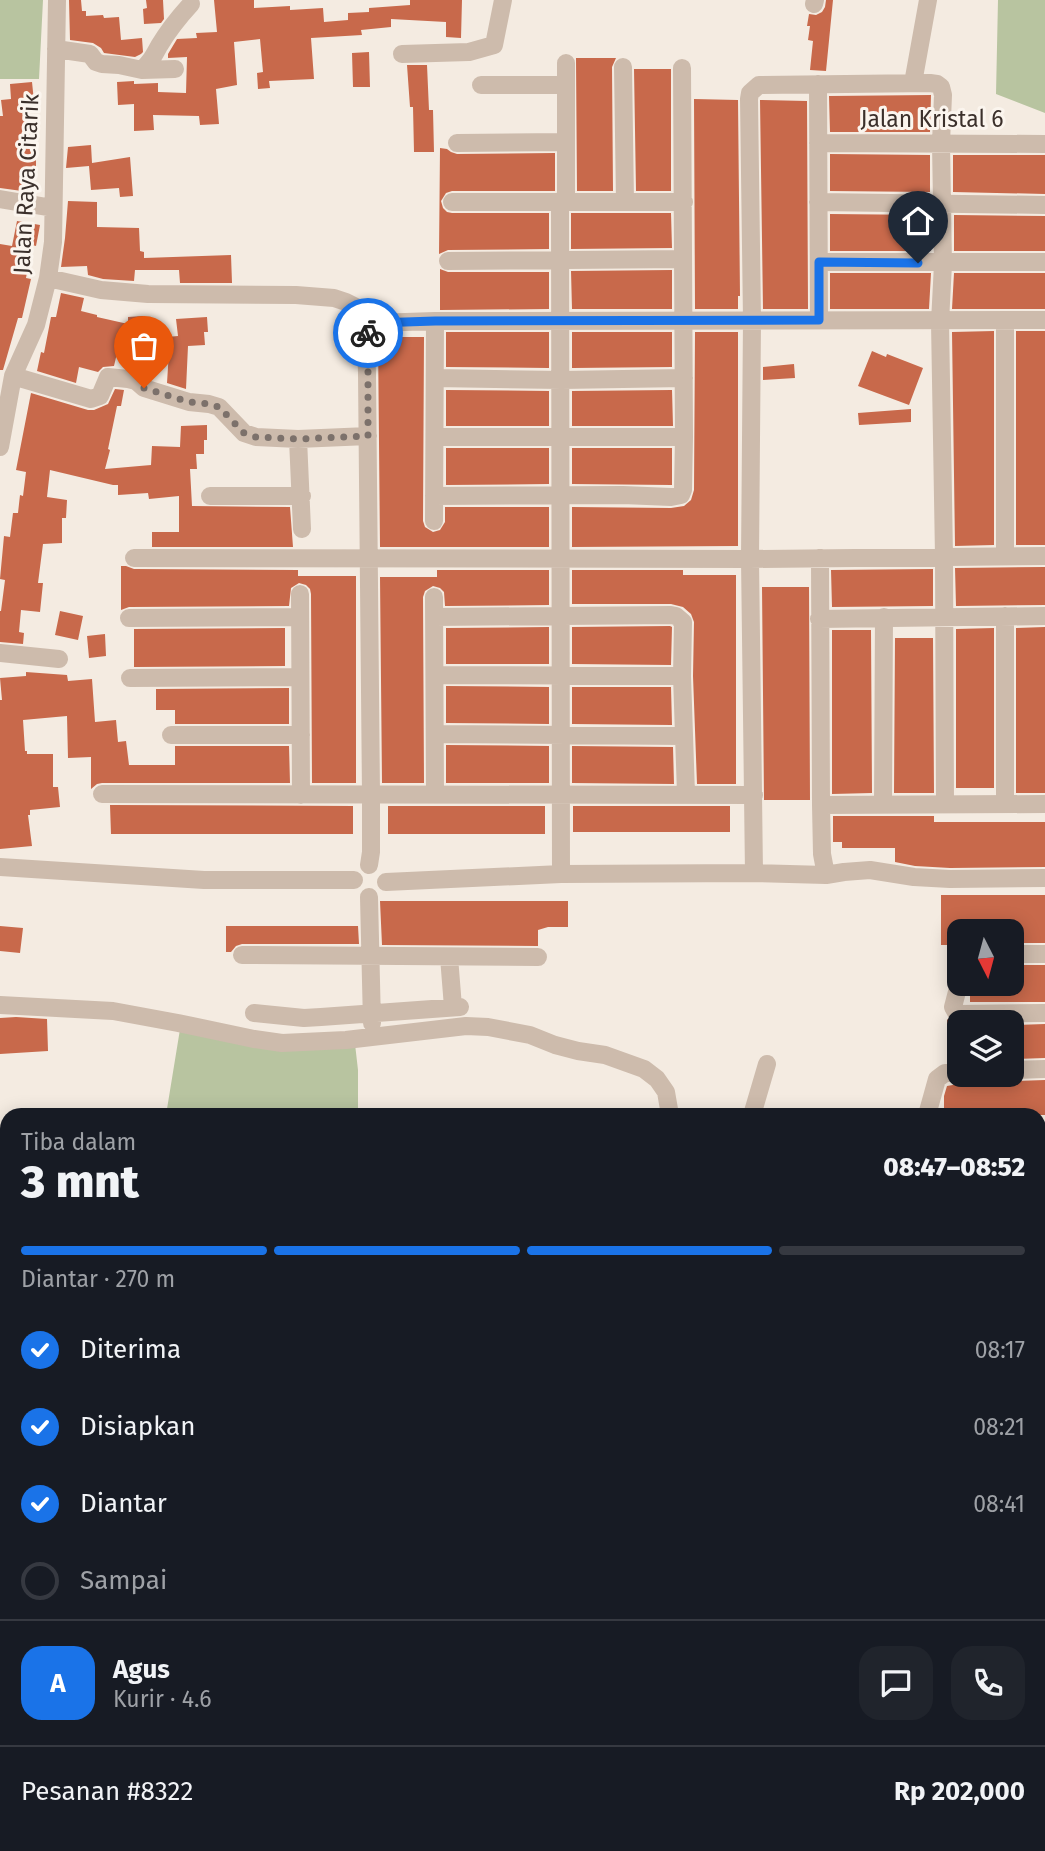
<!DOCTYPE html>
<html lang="id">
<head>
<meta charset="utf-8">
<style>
	:root { --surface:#171b24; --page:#20242c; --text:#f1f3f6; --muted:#9ea1a6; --line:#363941; --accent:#1a73e8 }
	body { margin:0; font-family:"Fira Sans",sans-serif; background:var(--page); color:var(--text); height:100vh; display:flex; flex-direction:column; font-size:26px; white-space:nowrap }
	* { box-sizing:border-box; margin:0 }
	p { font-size:23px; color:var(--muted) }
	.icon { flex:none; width:38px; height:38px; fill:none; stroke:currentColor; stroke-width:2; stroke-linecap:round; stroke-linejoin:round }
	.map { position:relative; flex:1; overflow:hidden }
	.side { position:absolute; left:0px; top:1108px; width:1046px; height:744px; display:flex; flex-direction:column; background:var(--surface); border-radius:21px 21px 0 0; box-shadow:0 4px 18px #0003 }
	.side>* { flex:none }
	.needle { width:46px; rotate:174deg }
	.buttons { position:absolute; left:947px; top:919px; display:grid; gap:14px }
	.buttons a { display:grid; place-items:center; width:77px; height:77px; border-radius:14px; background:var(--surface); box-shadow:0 4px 18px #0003; font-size:35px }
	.pin { position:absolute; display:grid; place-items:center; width:60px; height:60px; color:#fff; margin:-72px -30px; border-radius:50% 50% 50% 0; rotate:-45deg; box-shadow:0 0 7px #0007 }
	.pin .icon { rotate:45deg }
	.courier { position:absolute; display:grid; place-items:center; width:70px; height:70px; margin:-35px; border:5px solid #1a73e8; border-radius:50%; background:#fff; color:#222; box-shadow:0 2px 9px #0007 }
	.headline em { font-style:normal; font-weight:800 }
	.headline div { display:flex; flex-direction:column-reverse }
	.headline { display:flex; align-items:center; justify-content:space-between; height:119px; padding:0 21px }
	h1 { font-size:46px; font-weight:800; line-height:52px }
	.bar { display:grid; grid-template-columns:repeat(4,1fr); gap:10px 7px; align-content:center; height:84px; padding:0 21px }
	.bar i { height:9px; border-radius:5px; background:var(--line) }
	.bar .selected { background:var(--accent) }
	.bar p { grid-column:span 4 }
	.line { display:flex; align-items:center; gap:18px; padding:0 21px; border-top:2px solid var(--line) }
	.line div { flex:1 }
	.round { display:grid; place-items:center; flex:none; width:74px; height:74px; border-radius:21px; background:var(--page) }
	ol { padding:0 21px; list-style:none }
	li { display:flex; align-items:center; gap:21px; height:77px }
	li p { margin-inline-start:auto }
	li .icon { padding:7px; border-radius:50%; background:var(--accent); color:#fff; stroke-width:4 }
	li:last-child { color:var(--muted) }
	li i { width:38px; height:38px; border:4px solid var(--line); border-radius:50% }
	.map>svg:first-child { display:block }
	.green { fill:#b8c4a0 }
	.building { fill:#c8694b }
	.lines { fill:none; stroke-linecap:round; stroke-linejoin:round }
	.minor { stroke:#cdbbac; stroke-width:18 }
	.done { stroke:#7c716b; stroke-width:7; stroke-dasharray:0 12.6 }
	.route { stroke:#1a73e8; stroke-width:9 }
	.labels { text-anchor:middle; stroke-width:6; stroke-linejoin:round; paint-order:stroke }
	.street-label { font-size:23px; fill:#3b302b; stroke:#fbf5ee }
</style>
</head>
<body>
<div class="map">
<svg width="1045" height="1851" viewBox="0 0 1045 1851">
	<rect width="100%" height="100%" fill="#f4ebe1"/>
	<path class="green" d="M 0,0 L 43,0 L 39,79 L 0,79 Z
		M 998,0 L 1045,0 L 1045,113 L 996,94 Z
		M 182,1017 L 288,1039 L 355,1044 L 358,1070 L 358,1115 L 166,1115 Z"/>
	<path class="building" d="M 69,0 L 81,0 L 82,11 L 86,11 L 86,16 L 103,15 L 104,18 L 119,17 L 121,40 L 142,38 L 143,52 L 141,54 L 135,57 L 104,53 L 101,48 L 93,43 L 70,40 Z
		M 146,0 L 163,0 L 164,19 L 161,23 L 144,24 L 143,9 L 147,8 Z
		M 214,0 L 254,0 L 254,8 L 290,6 L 290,10 L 323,8 L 324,22 L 348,20 L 348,13 L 369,12 L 369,8 L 410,5 L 410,0 L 462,0 L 461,38 L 446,37 L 446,22 L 391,19 L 391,27 L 361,30 L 362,35 L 311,38 L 314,79 L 269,81 L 270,88 L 258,89 L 257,73 L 263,72 L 260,39 L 234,42 L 237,85 L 216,89 L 219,124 L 200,125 L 199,116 L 153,115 L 154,130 L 134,131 L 134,104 L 118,105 L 117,82 L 134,81 L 134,84 L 158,83 L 158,92 L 186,93 L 187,57 L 168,58 L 168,54 L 177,39 L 197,38 L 196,33 L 217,32 Z
		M 826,0 L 833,0 L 826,71 L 810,70 L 813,41 L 808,40 L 810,26 L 807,26 L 809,14 L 816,15 L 822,12 L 825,7 Z
		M 369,52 L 370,87 L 353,87 L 352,53 Z
		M 576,58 L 616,58 L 612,67 L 613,191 L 577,191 Z
		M 407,65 L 427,65 L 429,110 L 433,110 L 434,152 L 414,152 L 413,107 L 410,107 Z
		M 634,69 L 671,69 L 671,191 L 636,191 Z
		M 32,82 L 35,111 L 30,112 L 31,160 L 36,160 L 36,175 L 22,175 L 22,191 L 0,188 L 0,116 L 3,116 L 1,100 L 11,99 L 10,84 Z
		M 931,95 L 930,132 L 830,132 L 829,96 Z
		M 694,99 L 738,100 L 740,296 L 738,296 L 738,309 L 695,309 Z
		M 760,100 L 807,101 L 808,309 L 763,309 Z
		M 91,145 L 92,163 L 130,157 L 133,196 L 120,197 L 119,188 L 91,190 L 89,166 L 66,168 L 68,147 Z
		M 440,148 L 447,149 L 451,152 L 457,154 L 555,153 L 555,191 L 452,191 L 446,193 L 441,201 L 443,208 L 447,212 L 452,213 L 549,213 L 549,249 L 448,250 L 439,254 Z
		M 830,154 L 930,155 L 930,192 L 830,191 Z
		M 953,155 L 1045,155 L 1045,194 L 953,192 Z
		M 68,201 L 97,202 L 97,227 L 139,228 L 140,251 L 144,252 L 144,258 L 231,255 L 232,283 L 180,283 L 179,270 L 135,270 L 134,281 L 103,279 L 88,275 L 87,266 L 61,267 L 65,238 Z
		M 571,213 L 671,213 L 672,248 L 571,249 Z
		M 830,214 L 931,215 L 931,251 L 830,251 Z
		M 954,215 L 1045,216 L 1045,251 L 954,251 Z
		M 17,221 L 40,225 L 36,246 L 32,245 L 26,278 L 31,279 L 22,318 L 18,318 L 3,370 L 0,370 L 0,244 L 12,246 Z
		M 440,269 L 448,272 L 549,272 L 549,309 L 440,310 Z
		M 672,270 L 672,309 L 572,309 L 571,271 Z
		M 830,273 L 931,273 L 929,309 L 830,309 Z
		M 954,273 L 1045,273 L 1045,309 L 952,309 Z
		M 61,293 L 84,298 L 81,311 L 97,315 L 97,317 L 128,324 L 128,317 L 143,316 L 143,328 L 135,354 L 118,349 L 114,366 L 103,367 L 98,372 L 79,367 L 76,383 L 37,371 L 41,352 L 44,353 L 51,317 L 56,317 Z
		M 207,317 L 208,332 L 204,332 L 205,345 L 188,346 L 186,389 L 167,383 L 169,351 L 167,337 L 178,336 L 176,319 Z
		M 994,331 L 994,545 L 955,546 L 952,332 Z
		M 1016,331 L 1045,331 L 1045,545 L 1016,545 Z
		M 446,332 L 549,332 L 549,368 L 446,367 Z
		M 572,332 L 672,332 L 672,367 L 572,368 Z
		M 695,332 L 738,332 L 738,546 L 572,547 L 572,507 L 671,508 L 684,506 L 691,500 L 694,490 Z
		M 378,337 L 424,337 L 423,521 L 425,527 L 433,532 L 440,530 L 445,522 L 445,507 L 549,507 L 549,547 L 380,547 Z
		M 872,351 L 886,357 L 887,354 L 923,368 L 909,405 L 858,386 Z
		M 794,364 L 795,378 L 763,380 L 763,367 Z
		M 115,389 L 124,390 L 121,406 L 117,406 L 108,449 L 110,450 L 105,469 L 151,465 L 152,446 L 180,447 L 181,426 L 207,425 L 207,440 L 204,440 L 204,454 L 196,454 L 197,469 L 190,469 L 192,506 L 290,507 L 293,547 L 152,547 L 152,532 L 179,532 L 179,496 L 149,499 L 148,493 L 118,495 L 118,485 L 113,485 L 50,470 L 47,497 L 67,500 L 66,518 L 62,518 L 62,543 L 43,544 L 38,583 L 43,583 L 40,612 L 21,610 L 19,632 L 24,633 L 23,644 L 0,642 L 0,611 L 1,611 L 5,580 L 0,579 L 4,536 L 10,537 L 13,513 L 18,513 L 20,495 L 23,496 L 26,472 L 16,470 L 31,393 L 88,410 L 94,410 L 108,404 Z
		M 446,390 L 549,391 L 549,426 L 446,426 Z
		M 672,390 L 673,426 L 572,426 L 572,391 Z
		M 911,409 L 911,422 L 859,425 L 858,413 Z
		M 446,448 L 549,448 L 549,484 L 446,485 Z
		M 572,448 L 672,448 L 672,485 L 572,484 Z
		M 121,566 L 126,566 L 134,569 L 298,570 L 298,576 L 356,576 L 356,783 L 312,783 L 311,594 L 310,589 L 306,585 L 299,583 L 291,588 L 289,606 L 129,607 L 121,610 Z
		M 1045,567 L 1045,605 L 956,606 L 955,568 Z
		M 933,569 L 933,606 L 832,607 L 831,570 Z
		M 437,570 L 549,570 L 549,605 L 445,606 L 444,592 L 440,588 L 433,586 L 425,591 L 423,597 L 424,783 L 382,783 L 380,577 L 437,577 Z
		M 572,570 L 683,570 L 683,575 L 736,575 L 736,784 L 697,784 L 693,676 L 694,622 L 691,614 L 683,607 L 671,604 L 572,604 Z
		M 762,587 L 809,587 L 810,800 L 764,800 Z
		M 60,611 L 83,616 L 78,640 L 55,635 Z
		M 670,626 L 672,627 L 671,665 L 572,664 L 572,627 Z
		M 549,627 L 549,664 L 446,664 L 446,628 Z
		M 1045,627 L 1045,793 L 1016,793 L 1016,628 Z
		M 285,628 L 285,666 L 134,667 L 134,629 Z
		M 994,628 L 994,788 L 956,788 L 956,629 Z
		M 832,630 L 871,630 L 872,793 L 832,794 Z
		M 105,634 L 106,656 L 89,658 L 87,636 Z
		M 895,638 L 933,638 L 934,793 L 894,793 Z
		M 26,672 L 67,675 L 68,681 L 92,679 L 95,722 L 116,720 L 118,742 L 126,741 L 129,765 L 175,765 L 175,746 L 289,746 L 290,783 L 102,783 L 97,784 L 91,789 L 91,757 L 68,758 L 67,716 L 23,720 L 25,751 L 27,751 L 27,754 L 53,754 L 53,787 L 58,787 L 60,807 L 30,810 L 30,815 L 28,815 L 32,846 L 0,849 L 0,700 L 2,700 L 0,678 L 26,676 Z
		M 446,686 L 549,687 L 549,724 L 446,723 Z
		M 572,687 L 671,687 L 672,725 L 572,724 Z
		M 289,688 L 289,724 L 175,724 L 175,710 L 156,710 L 156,689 Z
		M 446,745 L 549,746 L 549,783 L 446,783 Z
		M 572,746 L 673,747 L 674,784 L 572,783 Z
		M 110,805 L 353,806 L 353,834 L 111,834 Z
		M 388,806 L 545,806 L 545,834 L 388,834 Z
		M 573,806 L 730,806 L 730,832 L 573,832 Z
		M 833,816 L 934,816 L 934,822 L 1045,822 L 1045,867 L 950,868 L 915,866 L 895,862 L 895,848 L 842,848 L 842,842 L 833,842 Z
		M 941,895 L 1045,895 L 1045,943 L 1012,943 L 1012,931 L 959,931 L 959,945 L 941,945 Z
		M 380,901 L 568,901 L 568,927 L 548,927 L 538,930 L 538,946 L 382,945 Z
		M 0,926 L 23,928 L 20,953 L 0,951 Z
		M 226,926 L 358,926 L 359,944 L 242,944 L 236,946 L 231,952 L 226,952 Z
		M 1012,965 L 1045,965 L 1045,1002 L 970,1002 L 970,984 L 1012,984 Z
		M 16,1017 L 47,1019 L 48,1051 L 0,1054 L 0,1018 Z
		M 947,1019 L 952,1024 L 959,1025 L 959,1062 L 947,1062 Z
		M 1045,1024 L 1045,1058 L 1012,1059 L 1012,1025 Z
		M 970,1076 L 1003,1076 L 1007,1080 L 1012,1081 L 1045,1080 L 1045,1115 L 1007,1115 L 1007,1109 L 944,1110 L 944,1096 L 947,1086 L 964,1083 Z"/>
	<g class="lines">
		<path class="minor" d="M 814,4 L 815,0
			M 56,49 L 90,54 L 96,62 L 102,64 L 119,65 L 142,70 L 175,69
			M 402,54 L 469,52 L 494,45 L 503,0
			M 566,63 L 566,201
			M 623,67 L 625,202
			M 142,70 C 151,61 153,57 159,46 C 168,31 179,17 191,4
			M 913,83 L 928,0
			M 818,84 L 819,320
			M 481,85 L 565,85
			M 457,143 L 565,142
			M 818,143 L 1045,144
			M 0,199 L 53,208
			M 560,201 L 561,874
			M 452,202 L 684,202
			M 818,202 L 1045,205
			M 448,261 L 683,259
			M 819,262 L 1045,262
			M 48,278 L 101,290 L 148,294 L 296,295 L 334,298 L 346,302 L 356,307 L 368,328
			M 13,376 L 91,399 L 100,396 L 108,377 L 128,379 L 136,381 L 144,388 L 189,402 L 209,404 L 219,407 L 244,433 L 256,437 L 298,439 L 368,436
			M 435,378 L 562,380 L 684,378
			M 436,437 L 684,437
			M 298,439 L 302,529
			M 0,447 L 13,376 L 36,325 L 48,278 L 53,242 L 57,0
			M 210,496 L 302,496
			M 434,496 L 623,495 L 671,497 L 681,495 L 683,490 L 684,437 L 682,68
			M 434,521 L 435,321
			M 1005,555 L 1005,321
			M 134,558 L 750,559 L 1045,556
			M 820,558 L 821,805 L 822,854 L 826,875
			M 300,594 L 301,795
			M 434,597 L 435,794
			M 435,617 L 671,615 L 676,616 L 683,622 L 682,676 L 436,675
			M 129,618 L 300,617
			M 819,619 L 1045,616
			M 0,653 L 59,659
			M 682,676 L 686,794
			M 130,678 L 300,677
			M 436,734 L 683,736
			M 171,735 L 301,735
			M 102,794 L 754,795
			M 1005,803 L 1005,616
			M 821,805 L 1045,804
			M 883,805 L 884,617
			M 369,865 L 371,852 L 371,795 L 367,374 C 367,364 364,332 370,326 C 371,325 374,324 375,323 L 435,321 L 1045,320
			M 0,867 L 204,880 L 354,880
			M 754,873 L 750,559 L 752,320 L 749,99 L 750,93 L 759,85 L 930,83 L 937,84 L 941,87 L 943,95 L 941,143 L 943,264 L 940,322 L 944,556 L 945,804
			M 386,882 L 561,874 L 754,873 L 826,875 L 844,872 L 870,870 L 914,877 L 950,879 L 1045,878
			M 369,897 L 372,1023
			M 1012,954 L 1045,954
			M 242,955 L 538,957
			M 449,957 L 453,1007
			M 959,984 L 953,1007 L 957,1014 L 1045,1013
			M 0,1005 L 113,1011 L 178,1023 L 254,1039 L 282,1043 L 346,1040 L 466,1026 L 488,1027 L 530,1035 L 555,1045 L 578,1051 L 605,1055 L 644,1069 L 657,1079 L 666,1092 L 670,1115
			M 254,1013 L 304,1018 L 321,1017 L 460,1007
			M 1012,1070 L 1045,1069
			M 752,1115 L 767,1064
			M 927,1115 L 937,1079 L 945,1073 L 959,1073
			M 1040,1211 L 1045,1210
			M 0,1278 L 7,1279
			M 1040,1292 L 1045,1293
			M 1040,1319 L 1045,1320
			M 1040,1739 L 1045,1741
			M 0,1764 L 7,1764"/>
	</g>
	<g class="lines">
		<path class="done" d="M 144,388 L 189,402 L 209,404 L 219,407 L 244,433 L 256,437 L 298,439 L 368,436 L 368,333"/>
		<path class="route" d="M 368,333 L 368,328 L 375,323 L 435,321 L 819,320 L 819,262 L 918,263"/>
	</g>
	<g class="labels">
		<g class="street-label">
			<text x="932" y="127">Jalan Kristal 6</text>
			<text transform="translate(26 184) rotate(-87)" y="8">Jalan Raya Citarik</text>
		</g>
	</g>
</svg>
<div class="buttons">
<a><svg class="needle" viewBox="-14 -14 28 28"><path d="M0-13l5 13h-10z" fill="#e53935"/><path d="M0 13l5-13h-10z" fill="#9ea1a6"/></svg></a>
<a><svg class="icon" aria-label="layers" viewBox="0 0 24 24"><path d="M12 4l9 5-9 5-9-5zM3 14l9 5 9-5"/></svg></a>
</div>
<div class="pin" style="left:144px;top:388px;background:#ea580c"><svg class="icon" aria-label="bag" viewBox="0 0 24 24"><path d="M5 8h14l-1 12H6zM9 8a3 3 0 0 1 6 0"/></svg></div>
<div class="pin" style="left:918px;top:263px;background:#1f2937"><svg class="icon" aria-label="home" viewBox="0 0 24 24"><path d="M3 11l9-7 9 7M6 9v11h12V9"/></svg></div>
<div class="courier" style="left:368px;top:333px"><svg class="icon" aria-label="bike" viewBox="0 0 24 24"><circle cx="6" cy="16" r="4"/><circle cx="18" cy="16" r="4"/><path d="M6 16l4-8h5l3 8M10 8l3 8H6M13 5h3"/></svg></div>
<section class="side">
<div class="headline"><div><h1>3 mnt</h1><p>Tiba dalam</p></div><em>08:47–08:52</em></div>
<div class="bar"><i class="selected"></i><i class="selected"></i><i class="selected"></i><i></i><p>Diantar · 270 m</p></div>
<ol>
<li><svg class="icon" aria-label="check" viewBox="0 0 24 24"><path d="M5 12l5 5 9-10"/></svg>Diterima<p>08:17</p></li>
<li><svg class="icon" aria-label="check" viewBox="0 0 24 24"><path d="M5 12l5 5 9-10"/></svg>Disiapkan<p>08:21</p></li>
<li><svg class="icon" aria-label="check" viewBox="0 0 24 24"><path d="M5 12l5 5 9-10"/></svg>Diantar<p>08:41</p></li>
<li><i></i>Sampai</li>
</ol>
<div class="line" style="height:126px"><b class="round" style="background:var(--accent);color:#fff">A</b><div><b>Agus</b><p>Kurir · 4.6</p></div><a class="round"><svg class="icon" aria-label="chat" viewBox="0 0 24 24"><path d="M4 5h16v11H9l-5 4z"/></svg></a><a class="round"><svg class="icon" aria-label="phone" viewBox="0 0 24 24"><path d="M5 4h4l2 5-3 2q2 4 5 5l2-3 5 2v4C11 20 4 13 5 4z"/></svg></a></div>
<div class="line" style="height:91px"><div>Pesanan #8322</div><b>Rp 202,000</b></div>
</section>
</div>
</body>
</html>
